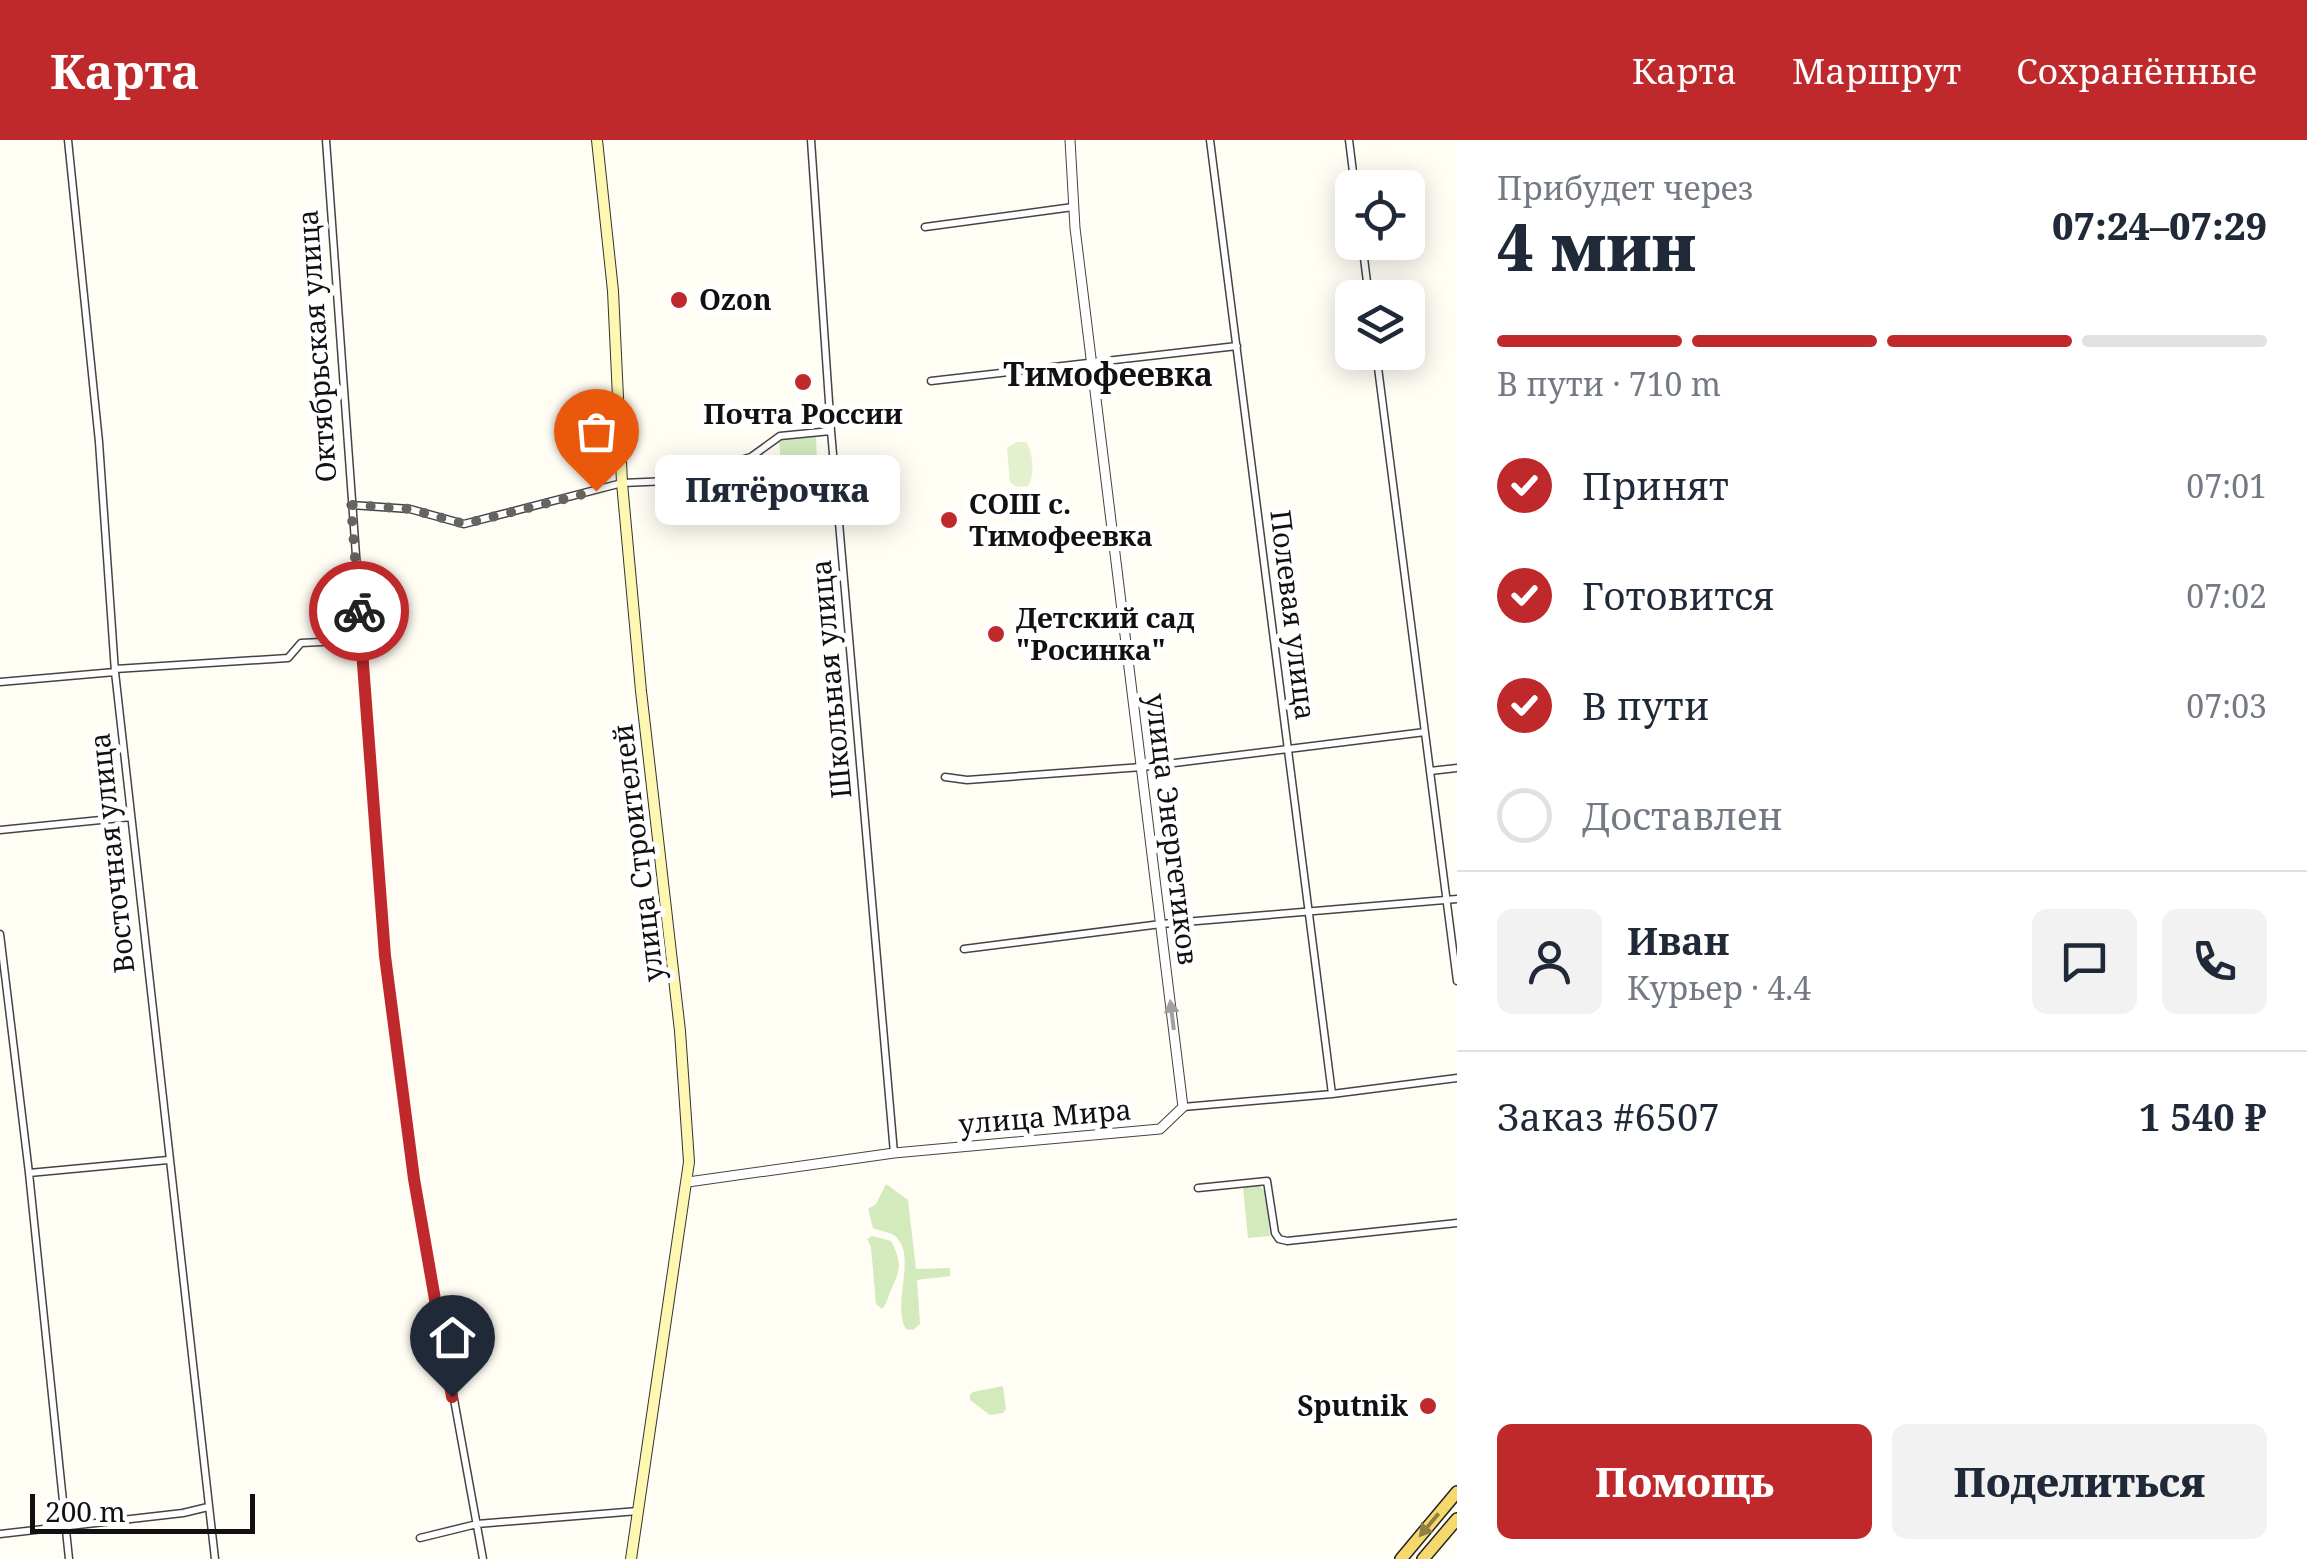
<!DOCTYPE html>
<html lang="ru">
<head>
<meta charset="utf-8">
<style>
	:root { --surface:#fff; --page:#f2f2f3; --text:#1f2937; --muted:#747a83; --line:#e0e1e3; --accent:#c0292b }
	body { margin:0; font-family:"Noto Serif",serif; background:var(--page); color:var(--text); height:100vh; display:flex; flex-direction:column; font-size:38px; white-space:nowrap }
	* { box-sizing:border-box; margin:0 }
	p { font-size:32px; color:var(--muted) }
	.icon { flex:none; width:55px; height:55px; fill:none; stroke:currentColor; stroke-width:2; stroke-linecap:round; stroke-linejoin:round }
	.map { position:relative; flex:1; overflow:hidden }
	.drawer { display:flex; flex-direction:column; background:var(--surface); width:850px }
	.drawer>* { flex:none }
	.fabs { position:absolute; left:1335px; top:30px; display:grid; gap:20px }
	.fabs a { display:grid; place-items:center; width:90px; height:90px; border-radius:15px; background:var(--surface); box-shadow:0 5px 25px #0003; font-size:50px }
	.scale { position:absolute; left:30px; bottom:25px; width:225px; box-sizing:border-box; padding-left:10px; border:5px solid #111; border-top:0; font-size:28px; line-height:35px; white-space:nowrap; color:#111; -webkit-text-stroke:8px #fff; paint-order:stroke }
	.pin { position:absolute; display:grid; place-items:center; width:85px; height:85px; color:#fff; margin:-102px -42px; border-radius:50% 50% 50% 0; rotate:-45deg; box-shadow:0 0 10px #0007 }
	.pin .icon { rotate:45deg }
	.courier { position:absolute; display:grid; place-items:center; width:100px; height:100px; margin:-50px; border:8px solid #c0292b; border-radius:50%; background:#fff; color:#222; box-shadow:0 2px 12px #0007 }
	.bubble { position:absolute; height:70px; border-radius:15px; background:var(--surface); box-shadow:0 5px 25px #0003; font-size:32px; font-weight:800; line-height:70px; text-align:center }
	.overview em { font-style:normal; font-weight:800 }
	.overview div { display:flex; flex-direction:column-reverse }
	.overview { display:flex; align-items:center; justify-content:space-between; height:170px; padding:0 40px }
	h1 { font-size:65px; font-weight:800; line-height:75px }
	.bar { display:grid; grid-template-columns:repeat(4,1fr); gap:15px 10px; align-content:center; height:120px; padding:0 40px }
	.bar i { height:12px; border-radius:8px; background:var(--line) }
	.bar .active { background:var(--accent) }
	.bar p { grid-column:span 4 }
	.line { display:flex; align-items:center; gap:25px; padding:0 40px; border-top:2px solid var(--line) }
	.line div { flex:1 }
	.round { display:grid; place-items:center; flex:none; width:105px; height:105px; border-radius:15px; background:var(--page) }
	ol { padding:0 40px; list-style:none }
	li { display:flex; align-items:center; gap:30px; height:110px }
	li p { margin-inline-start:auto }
	li .icon { padding:10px; border-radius:50%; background:var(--accent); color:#fff; stroke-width:4 }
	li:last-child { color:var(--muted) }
	li i { width:55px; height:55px; border:5px solid var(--line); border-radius:50% }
	.primary-button { display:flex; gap:20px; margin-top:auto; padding:20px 40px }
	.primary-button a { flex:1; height:115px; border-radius:15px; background:var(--accent); color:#fff; font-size:40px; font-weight:800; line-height:115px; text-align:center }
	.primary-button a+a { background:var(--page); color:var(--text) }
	header { display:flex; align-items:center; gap:60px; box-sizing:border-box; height:140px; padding:0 50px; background:var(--accent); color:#fff }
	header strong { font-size:48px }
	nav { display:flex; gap:55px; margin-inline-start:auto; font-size:35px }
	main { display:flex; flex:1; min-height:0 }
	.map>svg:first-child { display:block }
	.green { fill:#d3eabd }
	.pitch { fill:#e4f1cf }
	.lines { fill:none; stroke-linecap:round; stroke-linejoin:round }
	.minor-casing { stroke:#444; stroke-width:9 }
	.tertiary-casing { stroke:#444; stroke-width:11 }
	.secondary-casing { stroke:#333; stroke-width:12 }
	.primary-casing { stroke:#222; stroke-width:14 }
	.minor { stroke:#fff; stroke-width:6 }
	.tertiary { stroke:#fff; stroke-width:9 }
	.secondary { stroke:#fdf7b1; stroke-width:10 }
	.primary { stroke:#f6d96d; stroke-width:11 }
	.oneway { fill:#a0a0a0 }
	.oneway2 { fill:#8f7f44 }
	.done { stroke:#646460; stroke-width:10; stroke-dasharray:0 18 }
	.route { stroke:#c0292b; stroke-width:12 }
	.poi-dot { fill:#c0292b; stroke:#fff; stroke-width:4 }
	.labels { text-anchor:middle; stroke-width:10; stroke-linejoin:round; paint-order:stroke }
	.poi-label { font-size:28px; font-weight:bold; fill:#111; stroke:#fff; text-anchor:start }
	.street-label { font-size:28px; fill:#111; stroke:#fff }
	.quarter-label { font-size:32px; font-weight:bold; fill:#111; stroke:#fff }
</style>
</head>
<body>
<header>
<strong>Карта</strong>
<nav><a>Карта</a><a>Маршрут</a><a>Сохранённые</a></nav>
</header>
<main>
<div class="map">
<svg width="1457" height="1419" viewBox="0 0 1457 1419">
	<rect width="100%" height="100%" fill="#fffdf4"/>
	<path class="green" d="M 816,297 L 817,320 L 781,323 L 779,299 Z
		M 886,1044 L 908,1060 L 916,1129 L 950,1128 L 950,1136 L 917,1140 L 920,1184 L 913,1190 L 906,1189 C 891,1164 918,1116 895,1096 C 891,1092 879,1091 873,1088 L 868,1069 L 876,1064 Z
		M 1259,1045 L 1265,1052 L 1270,1096 L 1248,1098 L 1243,1047 Z
		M 872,1096 L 891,1101 C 904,1126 899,1131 889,1155 C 887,1160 886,1165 882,1169 L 876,1164 L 871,1107 L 867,1099 Z
		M 1003,1246 L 1006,1269 L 1003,1273 L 990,1275 L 970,1260 L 970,1255 L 973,1252 Z"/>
	<path class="pitch" d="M 1016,302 L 1026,302 C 1033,311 1035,337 1028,346 L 1016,347 L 1010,342 L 1007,308 Z"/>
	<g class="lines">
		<g class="minor-casing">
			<path id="minor" d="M 68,0 L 99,302 L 115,532 L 215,1419
				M 326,0 L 385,817 L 414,1039 L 483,1419
				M 811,0 L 831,291 L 894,1013
				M 1210,0 L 1332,954
				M 1349,0 L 1355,48
				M 925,87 L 1073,67
				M 1362,102 L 1369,158
				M 1376,212 L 1457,841
				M 931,241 L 1237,206
				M 351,365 L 410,369 L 464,384 L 622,343 L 669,341 L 751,317 L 780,296 L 831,291
				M 115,529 L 288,518 L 301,503 L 362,500
				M 0,542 L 115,532
				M 1430,631 L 1457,628
				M 945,637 L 967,640 L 1142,627 L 1425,592
				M 0,690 L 131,677
				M 0,794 L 29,1033 L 69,1419
				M 964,809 L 1161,784 L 1457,759
				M 1183,967 L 1332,954 L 1457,938
				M 29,1033 L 168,1020
				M 1198,1048 L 1267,1041 L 1275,1093 L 1279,1099 L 1287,1101 L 1457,1083
				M 0,1394 L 183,1373 L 208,1367
				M 420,1398 L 477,1384 L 638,1371"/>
		</g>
		<g class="tertiary-casing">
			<path id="tertiary" d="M 688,1042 L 894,1013 L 1160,989 L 1183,967 L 1075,88 L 1070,0"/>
		</g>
		<g class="secondary-casing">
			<path id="secondary" d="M 597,0 L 613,151 L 622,343 L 641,551 L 680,891 L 689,1022 L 631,1419"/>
		</g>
		<g class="primary-casing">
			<path id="primary" d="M 1401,1419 L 1457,1352
				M 1423,1419 L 1457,1379"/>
		</g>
		<use href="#minor" class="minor"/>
		<use href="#tertiary" class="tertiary"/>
		<use href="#secondary" class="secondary"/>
		<use href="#primary" class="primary"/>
	</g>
	<defs><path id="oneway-solid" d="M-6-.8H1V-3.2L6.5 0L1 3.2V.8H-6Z" transform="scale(2.5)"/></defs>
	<use class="oneway" href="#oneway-solid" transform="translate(1172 875) rotate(-97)"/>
	<use class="oneway2" href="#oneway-solid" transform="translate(1429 1385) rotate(130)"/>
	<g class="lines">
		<path class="done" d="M 359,471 L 351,365 L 410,369 L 464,384 L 596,351"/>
		<path class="route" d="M 359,471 L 385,816 L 414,1039 L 452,1257"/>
	</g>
	<g class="poi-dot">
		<circle cx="679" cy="160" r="10"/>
		<circle cx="803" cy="242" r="10"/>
		<circle cx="949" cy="380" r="10"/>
		<circle cx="996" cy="494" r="10"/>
		<circle cx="1428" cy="1266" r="10"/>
	</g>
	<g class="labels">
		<g class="poi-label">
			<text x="699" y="170">Ozon</text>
			<text x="803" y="284" text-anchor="middle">Почта России</text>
			<text x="969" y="374">СОШ с.<tspan x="969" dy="32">Тимофеевка</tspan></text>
			<text x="1016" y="488">Детский сад<tspan x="1016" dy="32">"Росинка"</tspan></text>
			<text x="1408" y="1276" text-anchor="end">Sputnik</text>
		</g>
		<g class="street-label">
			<text transform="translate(317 206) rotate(-94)" y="10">Октябрьская улица</text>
			<text transform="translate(1293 475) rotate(83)" y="10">Полевая улица</text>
			<text transform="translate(831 539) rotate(-95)" y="10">Школьная улица</text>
			<text transform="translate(1172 689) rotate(83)" y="10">улица Энергетиков</text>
			<text transform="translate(112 713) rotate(-96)" y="10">Восточная улица</text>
			<text transform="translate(638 713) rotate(-97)" y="10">улица Строителей</text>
			<text transform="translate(1045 977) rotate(-5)" y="10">улица Мира</text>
		</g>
		<g class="quarter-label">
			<text x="1108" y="246">Тимофеевка</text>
		</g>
	</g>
</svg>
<div class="fabs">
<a><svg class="icon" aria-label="locate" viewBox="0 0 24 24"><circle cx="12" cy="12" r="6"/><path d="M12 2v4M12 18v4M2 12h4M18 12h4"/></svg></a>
<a><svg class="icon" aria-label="layers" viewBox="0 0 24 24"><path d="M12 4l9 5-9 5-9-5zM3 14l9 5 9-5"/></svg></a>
</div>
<div class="scale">200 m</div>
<div class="pin" style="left:596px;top:351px;background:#ea580c"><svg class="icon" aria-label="bag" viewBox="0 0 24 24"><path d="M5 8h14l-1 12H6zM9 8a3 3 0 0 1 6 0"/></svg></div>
<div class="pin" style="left:452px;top:1257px;background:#1f2937"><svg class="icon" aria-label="home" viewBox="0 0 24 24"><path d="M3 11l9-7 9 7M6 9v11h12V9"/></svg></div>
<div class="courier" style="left:359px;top:471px"><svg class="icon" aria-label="bike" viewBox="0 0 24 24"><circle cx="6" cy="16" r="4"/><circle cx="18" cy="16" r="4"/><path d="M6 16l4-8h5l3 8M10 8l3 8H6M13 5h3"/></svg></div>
<div class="bubble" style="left:655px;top:315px;width:245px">Пятёрочка</div>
</div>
<section class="drawer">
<div class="overview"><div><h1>4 мин</h1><p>Прибудет через</p></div><em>07:24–07:29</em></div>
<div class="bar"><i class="active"></i><i class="active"></i><i class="active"></i><i></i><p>В пути · 710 m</p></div>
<ol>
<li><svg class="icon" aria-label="check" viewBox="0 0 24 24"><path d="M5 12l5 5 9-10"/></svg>Принят<p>07:01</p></li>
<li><svg class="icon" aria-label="check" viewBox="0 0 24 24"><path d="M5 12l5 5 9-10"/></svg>Готовится<p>07:02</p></li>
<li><svg class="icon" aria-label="check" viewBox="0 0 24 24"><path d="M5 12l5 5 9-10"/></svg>В пути<p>07:03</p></li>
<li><i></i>Доставлен</li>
</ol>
<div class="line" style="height:180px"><a class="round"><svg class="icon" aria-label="person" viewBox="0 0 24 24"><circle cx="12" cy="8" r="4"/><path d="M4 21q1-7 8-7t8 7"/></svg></a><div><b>Иван</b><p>Курьер · 4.4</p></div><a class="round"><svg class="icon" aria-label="chat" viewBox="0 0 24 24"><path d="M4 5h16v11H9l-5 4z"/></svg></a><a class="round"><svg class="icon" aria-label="phone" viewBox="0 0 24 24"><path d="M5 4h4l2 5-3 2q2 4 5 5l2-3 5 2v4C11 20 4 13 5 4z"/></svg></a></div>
<div class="line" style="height:130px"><div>Заказ #6507</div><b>1 540 ₽</b></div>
<div class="primary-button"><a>Помощь</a><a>Поделиться</a></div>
</section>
</main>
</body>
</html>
